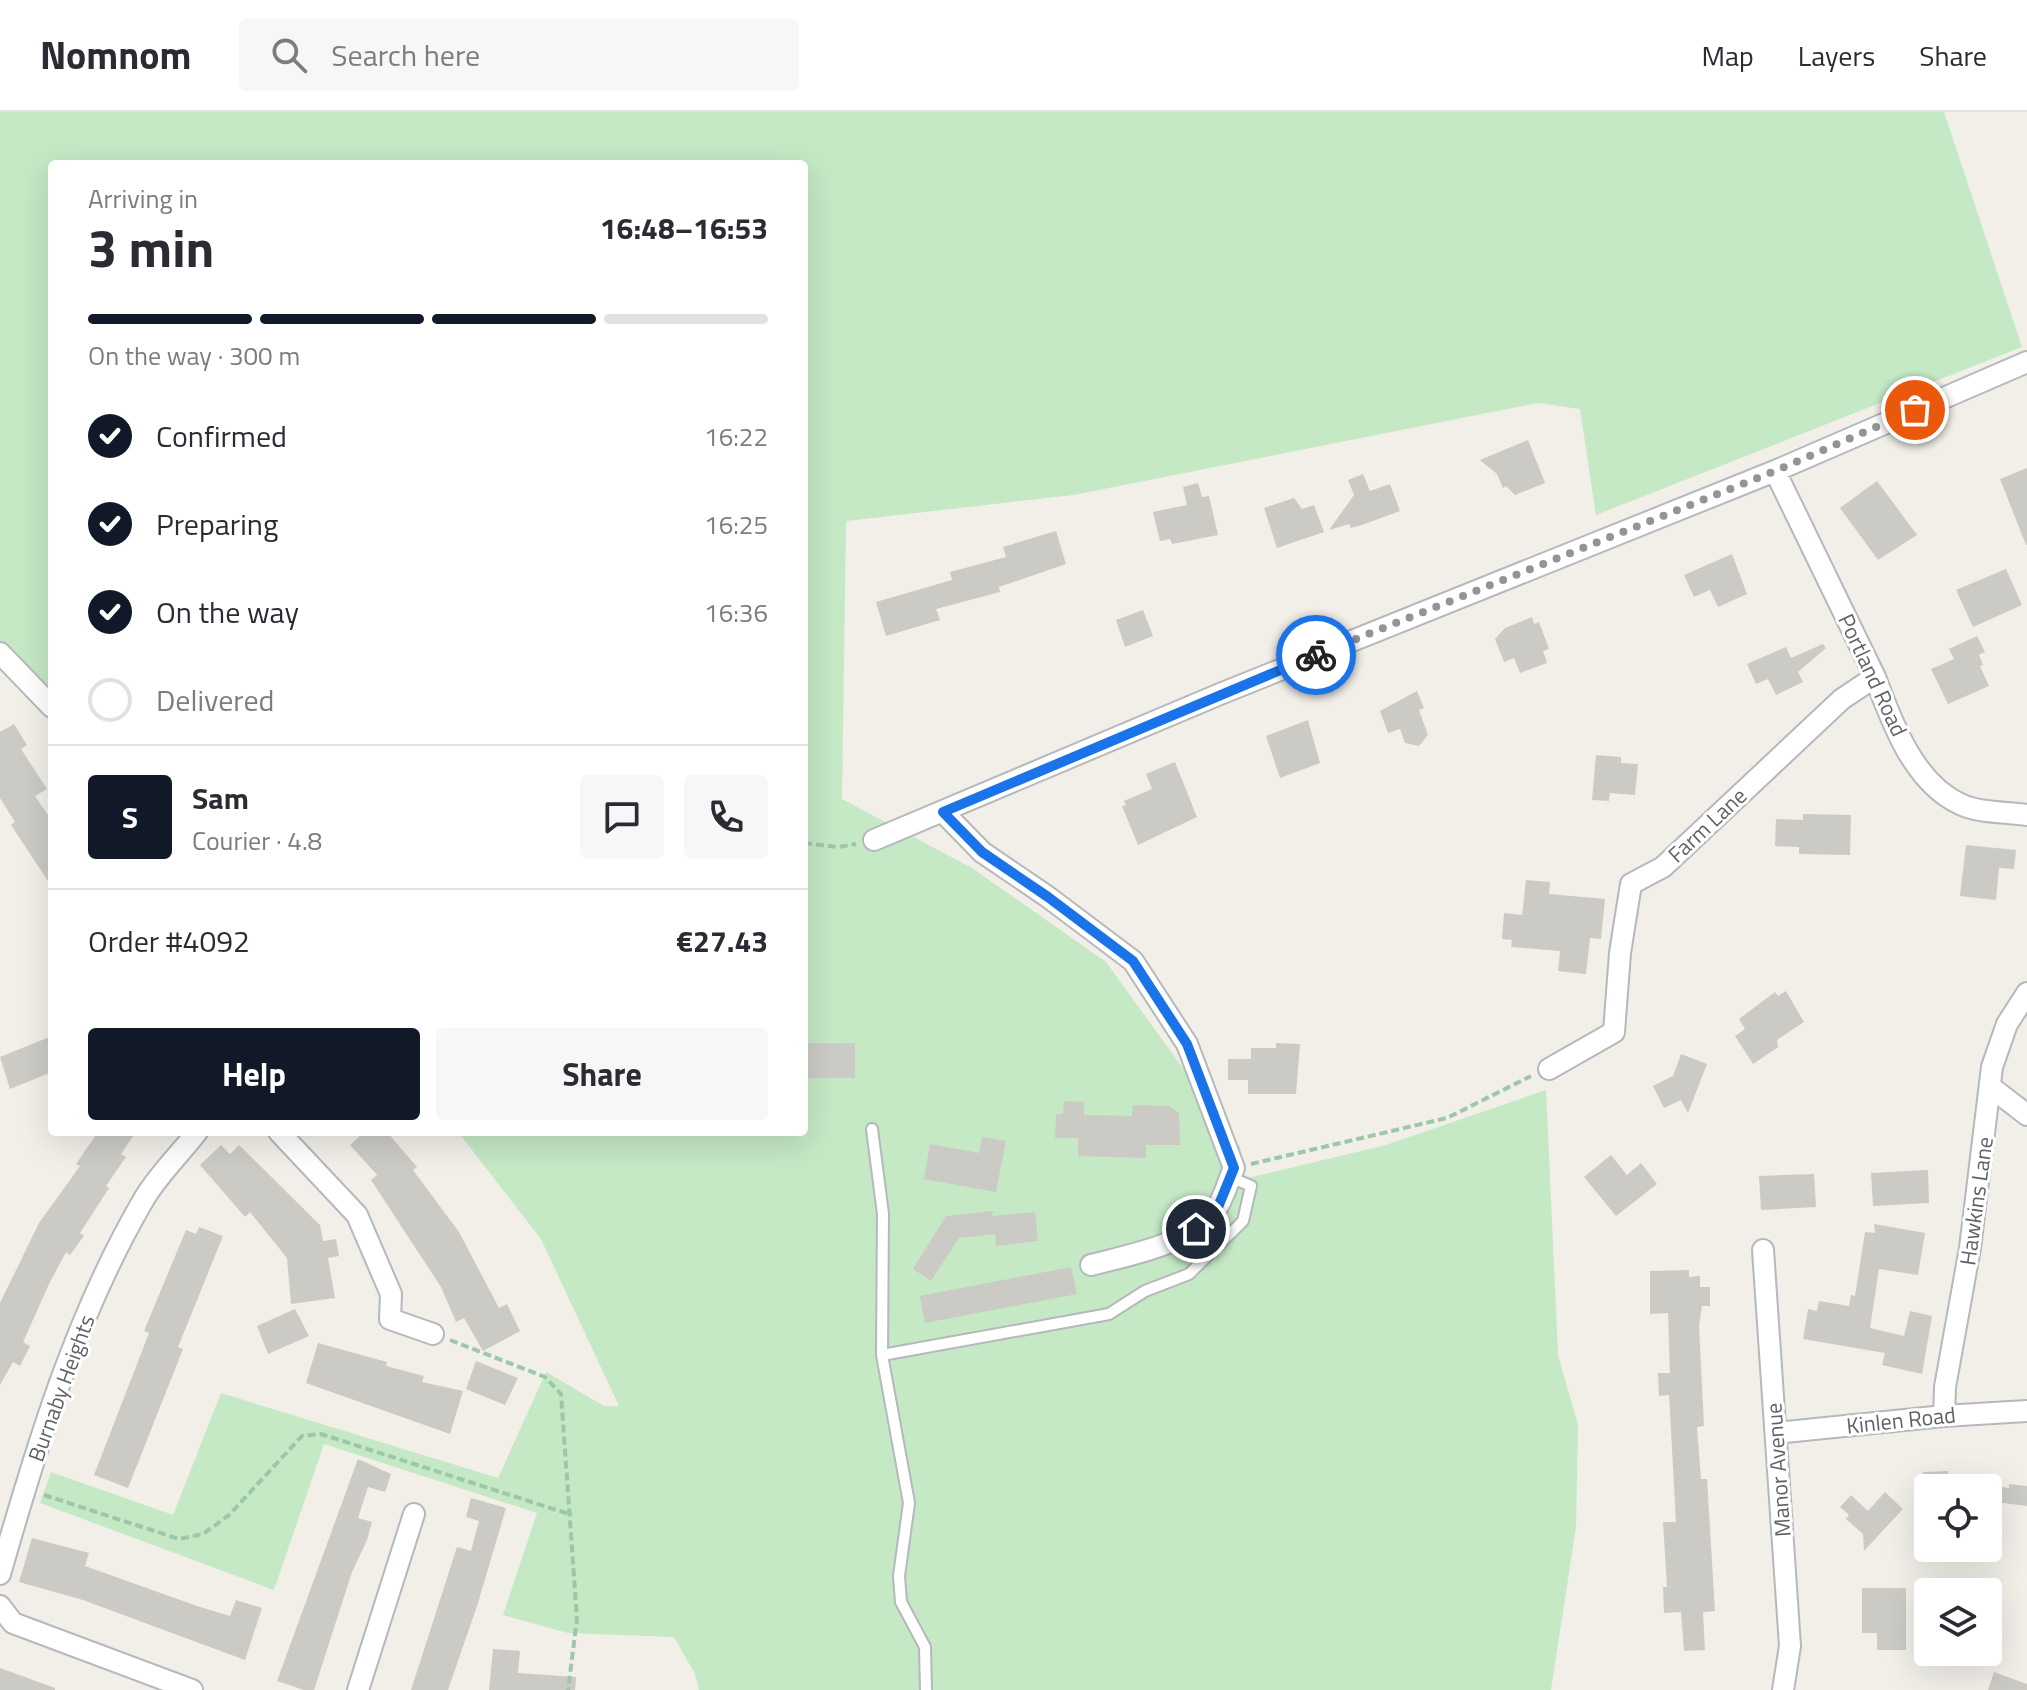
<!DOCTYPE html>
<html lang="en">
<head>
<meta charset="utf-8">
<style>
	:root { --surface:#fff; --page:#f7f7f7; --text:#2b2b33; --muted:#7c7c81; --line:#e1e1e2; --accent:#111827 }
	body { margin:0; font-family:"Titillium Web",sans-serif; background:var(--page); color:var(--text); height:100vh; display:flex; flex-direction:column; font-size:30px; white-space:nowrap }
	* { box-sizing:border-box; margin:0 }
	p { font-size:26px; color:var(--muted) }
	.icon { flex:none; width:44px; height:44px; fill:none; stroke:currentColor; stroke-width:2; stroke-linecap:round; stroke-linejoin:round }
	.map { position:relative; flex:1; overflow:hidden }
	.drawer { position:absolute; left:48px; top:48px; width:760px; height:976px; display:flex; flex-direction:column; background:var(--surface); border-radius:8px; box-shadow:0 8px 32px #0002 }
	.drawer>* { flex:none }
	.controls { position:absolute; left:1914px; top:1362px; display:grid; gap:16px }
	.controls a { display:grid; place-items:center; width:88px; height:88px; border-radius:8px; background:var(--surface); box-shadow:0 8px 32px #0002; font-size:40px }
	.pin { position:absolute; display:grid; place-items:center; width:68px; height:68px; color:#fff; margin:-34px; border:4px solid #fff; border-radius:50%; box-shadow:0 2px 8px #0007 }
	.courier { position:absolute; display:grid; place-items:center; width:80px; height:80px; margin:-40px; border:6px solid #1a73e8; border-radius:50%; background:#fff; color:#222; box-shadow:0 2px 10px #0007 }
	.headline em { font-style:normal; font-weight:700 }
	.headline div { display:flex; flex-direction:column-reverse }
	.headline { display:flex; align-items:center; justify-content:space-between; height:136px; padding:0 40px }
	h1 { font-size:52px; font-weight:700; line-height:60px }
	.bar { display:grid; grid-template-columns:repeat(4,1fr); gap:12px 8px; align-content:center; height:96px; padding:0 40px }
	.bar i { height:10px; border-radius:6px; background:var(--line) }
	.bar .current { background:var(--accent) }
	.bar p { grid-column:span 4 }
	.line { display:flex; align-items:center; gap:20px; padding:0 40px; border-top:2px solid var(--line) }
	.line div { flex:1 }
	.round { display:grid; place-items:center; flex:none; width:84px; height:84px; border-radius:8px; background:var(--page) }
	ol { padding:0 40px; list-style:none }
	li { display:flex; align-items:center; gap:24px; height:88px }
	li p { margin-inline-start:auto }
	li .icon { padding:8px; border-radius:50%; background:var(--accent); color:#fff; stroke-width:4 }
	li:last-child { color:var(--muted) }
	li i { width:44px; height:44px; border:4px solid var(--line); border-radius:50% }
	.primary-button { display:flex; gap:16px; margin-top:auto; padding:16px 40px }
	.primary-button a { flex:1; height:92px; border-radius:8px; background:var(--accent); color:#fff; font-size:32px; font-weight:700; line-height:92px; text-align:center }
	.primary-button a+a { background:var(--page); color:var(--text) }
	header { display:flex; align-items:center; gap:48px; box-sizing:border-box; height:112px; padding:0 40px; background:var(--surface); border-bottom:2px solid var(--line) }
	header strong { font-size:38px }
	nav { display:flex; gap:44px; margin-inline-start:auto; font-size:28px }
	.search { width:560px; height:72px; background:var(--page); display:flex; align-items:center; gap:20px; box-sizing:border-box; padding:0 28px; border-radius:8px; color:var(--muted); font-size:30px }
	.map>svg:first-child { display:block }
	.green { fill:#c5e8c5 }
	.building { fill:#cccac5 }
	.lines { fill:none; stroke-linecap:round; stroke-linejoin:round }
	.service-casing { stroke:#b5b8bc; stroke-width:14 }
	.minor-casing { stroke:#b5b8bc; stroke-width:24 }
	.path { stroke:#9cc7a9; stroke-width:4; stroke-dasharray:8 4; stroke-linecap:butt }
	.service { stroke:#fff; stroke-width:10 }
	.minor { stroke:#fff; stroke-width:20 }
	.done { stroke:#929495; stroke-width:8; stroke-dasharray:0 14.4 }
	.route { stroke:#1a73e8; stroke-width:10 }
	.labels { text-anchor:middle; stroke-width:6; stroke-linejoin:round; paint-order:stroke }
	.street-label { font-size:22px; fill:#5f6368; stroke:#fff }
</style>
</head>
<body>
<header>
<strong>Nomnom</strong>
<div class="search"><svg class="icon" aria-label="search" viewBox="0 0 24 24"><circle cx="10" cy="10" r="6"/><path d="M15 15l6 6"/></svg>Search here</div>
<nav><a>Map</a><a>Layers</a><a>Share</a></nav>
</header>
<div class="map">
<svg width="2027" height="1578" viewBox="0 0 2027 1578">
	<rect width="100%" height="100%" fill="#f1efe8"/>
	<path class="green" d="M 0,0 L 1944,0 L 2022,235 L 1596,403 L 1580,297 L 1538,291 L 1073,383 L 846,409 L 842,687 L 972,756 L 1106,850 L 1240,1035 L 1244,1067 L 1386,1033 L 1546,978 L 1558,1243 L 1578,1313 L 1576,1415 L 1551,1578 L 699,1578 L 695,1562 L 674,1525 L 568,1521 L 503,1503 L 537,1401 L 324,1332 L 274,1478 L 40,1391 L 51,1360 L 173,1403 L 221,1281 L 498,1366 L 546,1260 L 604,1294 L 619,1294 L 541,1127 L 458,1020 L 804,1020 L 804,52 L 52,52 L 52,579 L 0,529 Z"/>
	<path class="building" d="M 1528,328 L 1545,371 L 1515,383 L 1506,374 L 1503,376 L 1497,362 L 1480,348 Z
		M 2027,356 L 2027,433 L 2026,433 L 2000,367 Z
		M 1363,362 L 1370,379 L 1390,372 L 1400,399 L 1362,413 L 1351,416 L 1349,412 L 1329,418 L 1354,383 L 1348,368 Z
		M 1877,369 L 1917,423 L 1878,448 L 1840,396 Z
		M 1198,371 L 1202,385 L 1209,384 L 1218,423 L 1172,432 L 1170,427 L 1160,429 L 1153,400 L 1187,393 L 1183,375 Z
		M 1294,386 L 1302,397 L 1314,393 L 1324,420 L 1277,436 L 1264,396 Z
		M 1056,419 L 1066,452 L 999,475 L 1000,480 L 936,497 L 940,508 L 886,524 L 876,490 L 952,468 L 950,460 L 1006,445 L 1003,435 Z
		M 1732,442 L 1747,482 L 1718,495 L 1710,478 L 1694,485 L 1684,463 Z
		M 2006,457 L 2022,493 L 1973,515 L 1956,478 Z
		M 1143,498 L 1153,524 L 1125,535 L 1116,508 Z
		M 1532,505 L 1534,512 L 1539,510 L 1549,537 L 1543,539 L 1547,551 L 1520,561 L 1514,546 L 1504,550 L 1495,527 L 1505,516 Z
		M 1977,524 L 1985,540 L 1979,543 L 1983,553 L 1980,554 L 1989,574 L 1948,592 L 1931,557 L 1954,547 L 1949,537 Z
		M 1823,532 L 1826,536 L 1798,560 L 1803,570 L 1776,583 L 1768,567 L 1756,572 L 1747,552 L 1786,535 L 1791,546 Z
		M 1417,579 L 1424,596 L 1419,598 L 1428,623 L 1419,634 L 1405,631 L 1400,617 L 1388,621 L 1380,599 Z
		M 1308,608 L 1320,651 L 1280,666 L 1266,624 Z
		M 14,612 L 27,633 L 21,637 L 47,677 L 35,684 L 52,709 L 52,775 L 11,713 L 15,710 L 0,686 L 0,620 Z
		M 1596,643 L 1621,645 L 1621,651 L 1638,652 L 1635,683 L 1610,681 L 1609,689 L 1592,688 Z
		M 1175,650 L 1197,705 L 1138,733 L 1122,694 L 1126,693 L 1124,689 L 1152,677 L 1146,662 Z
		M 1803,702 L 1851,703 L 1850,743 L 1799,742 L 1799,735 L 1775,734 L 1776,707 L 1803,708 Z
		M 1966,733 L 2016,738 L 2014,757 L 1999,756 L 1996,788 L 1960,784 Z
		M 1526,768 L 1550,770 L 1549,782 L 1605,787 L 1601,827 L 1590,826 L 1586,862 L 1558,859 L 1560,839 L 1511,835 L 1512,828 L 1502,827 L 1504,801 L 1522,803 Z
		M 1786,879 L 1804,910 L 1777,928 L 1778,935 L 1753,952 L 1735,924 L 1745,917 L 1739,907 L 1775,880 L 1778,884 Z
		M 52,924 L 52,960 L 10,977 L 0,945 Z
		M 804,931 L 855,931 L 855,966 L 804,966 Z
		M 1276,931 L 1300,932 L 1296,982 L 1248,982 L 1248,968 L 1228,968 L 1228,947 L 1251,947 L 1251,936 L 1276,936 Z
		M 1681,942 L 1707,952 L 1688,1001 L 1681,988 L 1664,996 L 1653,974 L 1673,964 Z
		M 1064,989 L 1084,990 L 1084,1003 L 1132,1004 L 1133,993 L 1169,994 L 1179,1001 L 1180,1033 L 1146,1033 L 1146,1046 L 1078,1044 L 1078,1026 L 1055,1026 L 1056,1002 L 1063,1002 Z
		M 98,1020 L 136,1020 L 121,1042 L 126,1045 L 106,1074 L 109,1076 L 80,1121 L 84,1124 L 70,1143 L 66,1140 L 49,1172 L 23,1230 L 30,1234 L 20,1254 L 13,1250 L 0,1273 L 0,1191 L 39,1111 L 80,1054 L 76,1052 Z
		M 364,1020 L 387,1020 L 417,1055 L 413,1058 L 459,1120 L 499,1196 L 507,1192 L 520,1219 L 483,1239 L 464,1206 L 456,1210 L 441,1175 L 371,1068 L 377,1063 L 350,1033 Z
		M 982,1025 L 1006,1029 L 996,1080 L 924,1067 L 930,1032 L 979,1041 Z
		M 221,1033 L 230,1042 L 239,1033 L 320,1113 L 323,1129 L 336,1127 L 339,1144 L 328,1146 L 335,1186 L 291,1192 L 287,1146 L 250,1100 L 245,1105 L 200,1053 Z
		M 1611,1043 L 1627,1063 L 1641,1051 L 1657,1072 L 1616,1104 L 1584,1065 Z
		M 1928,1058 L 1929,1091 L 1873,1094 L 1871,1061 Z
		M 1814,1062 L 1816,1095 L 1761,1098 L 1759,1064 Z
		M 993,1099 L 992,1104 L 1035,1100 L 1038,1129 L 996,1134 L 995,1122 L 959,1126 L 931,1169 L 913,1157 L 946,1104 Z
		M 1874,1112 L 1925,1121 L 1918,1163 L 1879,1157 L 1870,1216 L 1904,1224 L 1910,1199 L 1932,1204 L 1922,1262 L 1882,1253 L 1885,1241 L 1803,1227 L 1808,1197 L 1817,1199 L 1819,1189 L 1849,1194 L 1851,1183 L 1855,1184 L 1865,1120 L 1875,1121 Z
		M 199,1115 L 223,1124 L 178,1235 L 183,1237 L 128,1376 L 94,1363 L 149,1221 L 144,1219 L 186,1118 L 196,1122 Z
		M 1071,1155 L 1077,1182 L 925,1211 L 920,1184 Z
		M 1689,1158 L 1689,1165 L 1700,1164 L 1700,1175 L 1710,1175 L 1710,1194 L 1702,1194 L 1699,1214 L 1704,1314 L 1697,1315 L 1701,1367 L 1707,1367 L 1715,1499 L 1703,1500 L 1705,1538 L 1684,1539 L 1681,1500 L 1664,1501 L 1663,1475 L 1667,1475 L 1663,1410 L 1676,1410 L 1669,1283 L 1659,1284 L 1658,1261 L 1670,1261 L 1668,1201 L 1650,1202 L 1650,1159 Z
		M 295,1197 L 309,1224 L 268,1242 L 257,1214 Z
		M 318,1231 L 387,1250 L 386,1254 L 424,1264 L 422,1270 L 463,1279 L 450,1322 L 306,1271 Z
		M 476,1249 L 518,1266 L 505,1293 L 466,1277 Z
		M 358,1347 L 391,1362 L 385,1380 L 368,1375 L 358,1406 L 372,1410 L 367,1428 L 352,1460 L 314,1578 L 304,1578 L 277,1569 Z
		M 1948,1359 L 1948,1376 L 1923,1376 L 1923,1360 Z
		M 2009,1372 L 2027,1374 L 2027,1394 L 1995,1390 L 1997,1374 L 2009,1376 Z
		M 1885,1380 L 1903,1397 L 1864,1439 L 1863,1422 L 1846,1407 L 1849,1403 L 1840,1395 L 1851,1383 L 1868,1399 Z
		M 471,1386 L 506,1396 L 478,1491 L 448,1578 L 411,1578 L 457,1435 L 471,1439 L 479,1409 L 466,1405 Z
		M 32,1426 L 89,1441 L 85,1454 L 197,1494 L 230,1504 L 236,1488 L 262,1496 L 245,1548 L 83,1488 L 19,1470 Z
		M 1862,1476 L 1906,1476 L 1906,1538 L 1877,1538 L 1877,1521 L 1862,1521 Z
		M 493,1537 L 520,1539 L 518,1561 L 576,1565 L 575,1578 L 489,1578 Z
		M 0,1556 L 55,1576 L 55,1578 L 0,1578 Z
		M 1994,1560 L 2027,1572 L 2027,1578 L 1988,1578 Z"/>
	<g class="lines">
		<g class="service-casing">
			<path id="service" d="M 872,1017 L 883,1102 L 882,1243 L 909,1391 L 899,1464 L 901,1490 L 925,1535 L 926,1578
				M 882,1243 L 1109,1202 L 1145,1179 L 1189,1162 L 1243,1109 L 1251,1074 L 1230,1065"/>
		</g>
		<g class="minor-casing">
			<path id="minor" d="M 1775,359 L 1875,565 C 1892,610 1913,670 1960,692 C 1978,701 2007,700 2027,703
				M 0,541 L 52,595
				M 943,700 L 982,740 L 1048,785 L 1133,849 L 1187,932 L 1234,1056 C 1228,1069 1224,1086 1216,1097 C 1187,1133 1134,1142 1091,1153
				M 874,728 L 1220,582 L 1775,359 L 2027,250
				M 1549,957 L 1614,920 L 1620,841 L 1631,772 L 1663,755 L 1842,587 L 1875,565
				M 1992,976 L 2027,1003
				M 279,1020 L 357,1103 L 391,1182 L 390,1207 L 433,1222
				M 1763,1138 L 1790,1534 L 1783,1578
				M 1944,1304 L 1945,1275 L 1970,1136 L 1992,955 L 2007,912 L 2027,881
				M 1776,1321 L 1944,1304 L 2027,1299
				M 0,1462 C 37,1333 76,1203 144,1087 C 158,1063 180,1042 197,1020
				M 0,1494 L 13,1511 L 192,1578
				M 358,1578 L 414,1402"/>
		</g>
		<path class="path" d="M 804,731 L 838,735 L 856,732
			M 1251,1052 L 1447,1006 L 1531,964
			M 450,1228 L 545,1265 L 561,1282 L 577,1507 L 568,1578
			M 44,1383 L 179,1427 L 203,1422 L 229,1403 L 302,1324 L 321,1322 L 572,1403"/>
		<use href="#service" class="service"/>
		<use href="#minor" class="minor"/>
	</g>
	<g class="lines">
		<path class="done" d="M 1316,543 L 1775,359 L 1915,298"/>
		<path class="route" d="M 1196,1117 L 1218,1095 L 1234,1056 L 1187,932 L 1133,849 L 1048,785 L 982,740 L 943,700 L 1316,543"/>
	</g>
	<g class="labels">
		<g class="street-label">
			<text transform="translate(1873 563) rotate(65)" y="8">Portland Road</text>
			<text transform="translate(1707 713) rotate(-43)" y="8">Farm Lane</text>
			<text transform="translate(1976 1089) rotate(-82)" y="8">Hawkins Lane</text>
			<text transform="translate(61 1276) rotate(-70)" y="8">Burnaby Heights</text>
			<text transform="translate(1901 1308) rotate(-6)" y="8">Kinlen Road</text>
			<text transform="translate(1778 1358) rotate(-94)" y="8">Manor Avenue</text>
		</g>
	</g>
</svg>
<div class="controls">
<a><svg class="icon" aria-label="locate" viewBox="0 0 24 24"><circle cx="12" cy="12" r="6"/><path d="M12 2v4M12 18v4M2 12h4M18 12h4"/></svg></a>
<a><svg class="icon" aria-label="layers" viewBox="0 0 24 24"><path d="M12 4l9 5-9 5-9-5zM3 14l9 5 9-5"/></svg></a>
</div>
<div class="pin" style="left:1915px;top:298px;background:#ea580c"><svg class="icon" aria-label="bag" viewBox="0 0 24 24"><path d="M5 8h14l-1 12H6zM9 8a3 3 0 0 1 6 0"/></svg></div>
<div class="pin" style="left:1196px;top:1117px;background:#1f2937"><svg class="icon" aria-label="home" viewBox="0 0 24 24"><path d="M3 11l9-7 9 7M6 9v11h12V9"/></svg></div>
<div class="courier" style="left:1316px;top:543px"><svg class="icon" aria-label="bike" viewBox="0 0 24 24"><circle cx="6" cy="16" r="4"/><circle cx="18" cy="16" r="4"/><path d="M6 16l4-8h5l3 8M10 8l3 8H6M13 5h3"/></svg></div>
<section class="drawer">
<div class="headline"><div><h1>3 min</h1><p>Arriving in</p></div><em>16:48–16:53</em></div>
<div class="bar"><i class="current"></i><i class="current"></i><i class="current"></i><i></i><p>On the way · 300 m</p></div>
<ol>
<li><svg class="icon" aria-label="check" viewBox="0 0 24 24"><path d="M5 12l5 5 9-10"/></svg>Confirmed<p>16:22</p></li>
<li><svg class="icon" aria-label="check" viewBox="0 0 24 24"><path d="M5 12l5 5 9-10"/></svg>Preparing<p>16:25</p></li>
<li><svg class="icon" aria-label="check" viewBox="0 0 24 24"><path d="M5 12l5 5 9-10"/></svg>On the way<p>16:36</p></li>
<li><i></i>Delivered</li>
</ol>
<div class="line" style="height:144px"><b class="round" style="background:var(--accent);color:#fff">S</b><div><b>Sam</b><p>Courier · 4.8</p></div><a class="round"><svg class="icon" aria-label="chat" viewBox="0 0 24 24"><path d="M4 5h16v11H9l-5 4z"/></svg></a><a class="round"><svg class="icon" aria-label="phone" viewBox="0 0 24 24"><path d="M5 4h4l2 5-3 2q2 4 5 5l2-3 5 2v4C11 20 4 13 5 4z"/></svg></a></div>
<div class="line" style="height:104px"><div>Order #4092</div><b>€27.43</b></div>
<div class="primary-button"><a>Help</a><a>Share</a></div>
</section>
</div>
</body>
</html>
